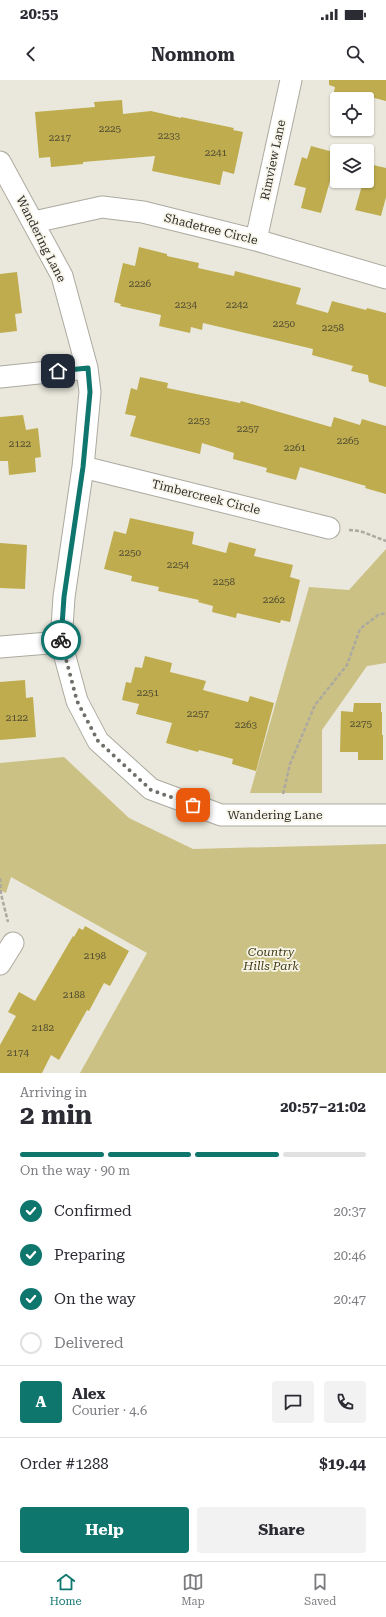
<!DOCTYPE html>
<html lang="en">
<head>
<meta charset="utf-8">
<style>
	:root { --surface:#fff; --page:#f2f2f3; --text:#2b2b33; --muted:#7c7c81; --line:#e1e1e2; --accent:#0f766e }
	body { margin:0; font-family:"Roboto Serif",serif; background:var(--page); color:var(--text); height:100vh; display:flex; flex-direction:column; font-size:15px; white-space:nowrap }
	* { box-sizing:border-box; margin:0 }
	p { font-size:13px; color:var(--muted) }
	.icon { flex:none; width:22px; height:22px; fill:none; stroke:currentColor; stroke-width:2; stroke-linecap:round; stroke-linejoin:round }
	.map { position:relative; height:993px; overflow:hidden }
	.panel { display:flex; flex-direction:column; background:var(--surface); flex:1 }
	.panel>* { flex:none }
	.controls { position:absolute; left:330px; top:12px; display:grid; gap:8px }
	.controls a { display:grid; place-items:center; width:44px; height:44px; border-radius:4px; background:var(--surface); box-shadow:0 1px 3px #0004; font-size:20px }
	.pin { position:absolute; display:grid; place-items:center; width:34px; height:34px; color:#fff; margin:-17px; border-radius:8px; box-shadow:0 2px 6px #0006 }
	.courier { position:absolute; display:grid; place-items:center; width:40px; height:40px; margin:-20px; border:3px solid #0f766e; border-radius:50%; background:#fff; color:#222; box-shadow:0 1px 5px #0007 }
	.summary em { font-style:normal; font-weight:700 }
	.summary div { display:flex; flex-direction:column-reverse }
	.summary { display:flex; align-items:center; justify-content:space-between; height:68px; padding:0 20px }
	h1 { font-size:26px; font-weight:700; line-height:30px }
	.bar { display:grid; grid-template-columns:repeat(4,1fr); gap:6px 4px; align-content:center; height:48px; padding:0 20px }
	.bar i { height:5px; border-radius:3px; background:var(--line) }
	.bar .selected { background:var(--accent) }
	.bar p { grid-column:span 4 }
	.line { display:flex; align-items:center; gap:10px; padding:0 20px; border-top:1px solid var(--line) }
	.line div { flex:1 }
	.round { display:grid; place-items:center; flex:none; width:42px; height:42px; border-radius:4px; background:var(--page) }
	ol { padding:0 20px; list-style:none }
	li { display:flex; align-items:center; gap:12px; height:44px }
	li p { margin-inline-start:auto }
	li .icon { padding:4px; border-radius:50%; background:var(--accent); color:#fff; stroke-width:4 }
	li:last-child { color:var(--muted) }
	li i { width:22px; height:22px; border:2px solid var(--line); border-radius:50% }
	.primary-button { display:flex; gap:8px; margin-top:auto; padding:8px 20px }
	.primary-button a { flex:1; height:46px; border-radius:4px; background:var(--accent); color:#fff; font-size:16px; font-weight:700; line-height:46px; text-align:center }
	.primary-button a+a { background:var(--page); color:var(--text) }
	.status { display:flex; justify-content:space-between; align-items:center; height:28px; padding:0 20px; background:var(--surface); direction:ltr }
	.status svg { height:11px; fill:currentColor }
	header { display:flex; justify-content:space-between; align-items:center; height:52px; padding:0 20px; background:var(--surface); font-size:18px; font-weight:700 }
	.dock { display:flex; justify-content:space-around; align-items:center; height:56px; border-top:1px solid var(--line); background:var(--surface); font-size:11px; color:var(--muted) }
	.dock a { display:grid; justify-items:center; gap:2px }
	.dock .selected { color:var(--accent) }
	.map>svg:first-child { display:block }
	.green { fill:#ccc185 }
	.building { fill:#beac4e }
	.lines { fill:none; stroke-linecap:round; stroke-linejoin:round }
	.street-casing { stroke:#acaa9f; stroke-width:23 }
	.path { stroke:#aba9a0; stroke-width:2.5; stroke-dasharray:4 2; stroke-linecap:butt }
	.street { stroke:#fff; stroke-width:21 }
	.done { stroke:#706e68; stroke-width:4; stroke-dasharray:0 7.2 }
	.route { stroke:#0f766e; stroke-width:5 }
	.labels { text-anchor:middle; stroke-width:3.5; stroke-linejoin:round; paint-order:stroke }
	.number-label { font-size:10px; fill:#524d32 }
	.street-label { font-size:12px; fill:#2e2d29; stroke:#f7f5e9 }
	.park-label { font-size:12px; font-style:italic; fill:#443d15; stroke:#f7f5e9 }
</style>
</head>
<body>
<div class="status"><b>20:55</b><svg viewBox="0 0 49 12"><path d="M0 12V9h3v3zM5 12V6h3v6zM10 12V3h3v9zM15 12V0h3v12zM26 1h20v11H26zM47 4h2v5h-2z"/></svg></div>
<header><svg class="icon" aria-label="back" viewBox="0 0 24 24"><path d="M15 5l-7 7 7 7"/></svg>Nomnom<svg class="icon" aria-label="search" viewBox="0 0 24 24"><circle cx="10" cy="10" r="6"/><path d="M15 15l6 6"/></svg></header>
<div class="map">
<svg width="386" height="993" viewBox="0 0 386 993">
	<rect width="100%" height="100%" fill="#eae8dc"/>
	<path class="green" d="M 386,469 L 386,583 L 367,586 L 322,650 L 322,713 L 250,713 L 309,507 L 349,510 Z
		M 64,677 L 129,738 L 193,769 L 386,764 L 386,993 L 80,993 L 147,873 L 11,797 L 6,813 L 0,810 L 0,683 Z"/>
	<path class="building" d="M 329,0 L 386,0 L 386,21 L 359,14 L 358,19 L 342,19 L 333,16 L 335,7 L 329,5 Z
		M 122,20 L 123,34 L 151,31 L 181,38 L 181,37 L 234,48 L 233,50 L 243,52 L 234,94 L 223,91 L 220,105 L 152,91 L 155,76 L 83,82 L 83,84 L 51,87 L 50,77 L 39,78 L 35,32 L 95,27 L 94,22 Z
		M 311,66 L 337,73 L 337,95 L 332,94 L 321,133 L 301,128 L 306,108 L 294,105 L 302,77 L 307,79 Z
		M 369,84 L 386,88 L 386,117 L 381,136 L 355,130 L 363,102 L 359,101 L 367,101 L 367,85 L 369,86 Z
		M 139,167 L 167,174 L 167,176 L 199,183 L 198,188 L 234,196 L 235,191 L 301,208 L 296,224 L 328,233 L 332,221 L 366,230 L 367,228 L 386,233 L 386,307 L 369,302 L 368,295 L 351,291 L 353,286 L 312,275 L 313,269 L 203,243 L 202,250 L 191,247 L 190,253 L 159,246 L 161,235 L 120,226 L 121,224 L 114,222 L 123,183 L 135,186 Z
		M 17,192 L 22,233 L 15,234 L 17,251 L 0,253 L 0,194 Z
		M 140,297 L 168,303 L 167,308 L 240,323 L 241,321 L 331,347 L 334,337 L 360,345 L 362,339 L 386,346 L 386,414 L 365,408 L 366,406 L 300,387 L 296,400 L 266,392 L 267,388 L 233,379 L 234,373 L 202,363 L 200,374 L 130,356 L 136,336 L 125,334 L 131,308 L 137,310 Z
		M 23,335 L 26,350 L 38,348 L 41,377 L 35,378 L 36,392 L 9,395 L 8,381 L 0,381 L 0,337 Z
		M 130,438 L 194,452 L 192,464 L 226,473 L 229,462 L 256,469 L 254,476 L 293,485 L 290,497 L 300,500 L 290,542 L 281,540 L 280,543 L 237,533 L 236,538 L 212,532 L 213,526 L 198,522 L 199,520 L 158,511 L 159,507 L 131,501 L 132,496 L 104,489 L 114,451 L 126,454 Z
		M 0,463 L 27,465 L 25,509 L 0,508 Z
		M 145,576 L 172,583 L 170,592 L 206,601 L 203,610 L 248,622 L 250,616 L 274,623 L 256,691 L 232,684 L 233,679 L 199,670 L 198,672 L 166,663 L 172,643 L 136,634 L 139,624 L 122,620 L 126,602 L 131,603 L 135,587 L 142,588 Z
		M 25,600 L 26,618 L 33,617 L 36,657 L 0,660 L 0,602 Z
		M 354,623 L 381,623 L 381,632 L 382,632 L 382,655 L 383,655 L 383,680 L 358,680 L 358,672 L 340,672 L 341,631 L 353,632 Z
		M 85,846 L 129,871 L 110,906 L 104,903 L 89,931 L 87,930 L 59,980 L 51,975 L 42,993 L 0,993 L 0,965 L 16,936 L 8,932 L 19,912 L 35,921 L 73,856 L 74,857 L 79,848 L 83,850 Z"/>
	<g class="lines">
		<g class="street-casing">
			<path id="street" d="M 0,82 L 62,196 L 87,288 L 90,312 L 83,387 L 64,517 L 61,562 L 77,621 L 98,661 L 151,709 L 221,735 L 386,735
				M 34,142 L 102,127 L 143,132 L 256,160 L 386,198
				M 256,160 L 291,0
				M 0,297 L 87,288
				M 83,387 L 329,448
				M 0,567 L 61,562
				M 0,884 L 13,863"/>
		</g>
		<path class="path" d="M 349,450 L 360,451 L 386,461
			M 283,714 L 290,684 L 315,625 L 347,585 L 360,549 L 378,535 L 386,533
			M 0,798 L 1,814 L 8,842"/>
		<use href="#street" class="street"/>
	</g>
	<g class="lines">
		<path class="done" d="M 61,560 L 77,621 L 98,661 L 151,710 L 193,725"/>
		<path class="route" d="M 58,291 L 88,288 L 90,312 L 83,387 L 64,517 L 61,560"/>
	</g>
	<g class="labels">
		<g class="number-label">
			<text x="110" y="52">2225</text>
			<text x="169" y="59">2233</text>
			<text x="60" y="61">2217</text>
			<text x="216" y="76">2241</text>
			<text x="140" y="207">2226</text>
			<text x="186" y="228">2234</text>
			<text x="237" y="228">2242</text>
			<text x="284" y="247">2250</text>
			<text x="333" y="251">2258</text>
			<text x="199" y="344">2253</text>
			<text x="248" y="352">2257</text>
			<text x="348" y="364">2265</text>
			<text x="20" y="367">2122</text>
			<text x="295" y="371">2261</text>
			<text x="130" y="476">2250</text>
			<text x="178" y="488">2254</text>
			<text x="224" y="505">2258</text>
			<text x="274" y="523">2262</text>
			<text x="148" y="616">2251</text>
			<text x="198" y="637">2257</text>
			<text x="17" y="641">2122</text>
			<text x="361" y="647">2275</text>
			<text x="246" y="648">2263</text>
			<text x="95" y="879">2198</text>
			<text x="74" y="918">2188</text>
			<text x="43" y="951">2182</text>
			<text x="18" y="976">2174</text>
		</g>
		<g class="street-label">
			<text transform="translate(273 80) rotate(-78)" y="4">Rimview Lane</text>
			<text transform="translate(211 149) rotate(14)" y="4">Shadetree Circle</text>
			<text transform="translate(41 159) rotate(63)" y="4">Wandering Lane</text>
			<text transform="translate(206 417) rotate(14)" y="4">Timbercreek Circle</text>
			<text x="275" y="739">Wandering Lane</text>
		</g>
		<g class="park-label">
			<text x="271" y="876">Country<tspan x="271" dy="14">Hills Park</tspan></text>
		</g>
	</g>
</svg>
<div class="controls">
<a><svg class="icon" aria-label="locate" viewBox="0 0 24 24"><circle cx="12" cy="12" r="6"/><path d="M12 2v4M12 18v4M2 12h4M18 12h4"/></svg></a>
<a><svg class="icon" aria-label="layers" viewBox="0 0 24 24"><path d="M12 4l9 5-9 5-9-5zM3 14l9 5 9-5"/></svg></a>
</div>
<div class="pin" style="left:193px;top:725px;background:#ea580c"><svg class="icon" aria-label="bag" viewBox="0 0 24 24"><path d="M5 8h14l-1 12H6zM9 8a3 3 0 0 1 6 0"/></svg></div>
<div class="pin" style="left:58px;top:291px;background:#1f2937"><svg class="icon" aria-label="home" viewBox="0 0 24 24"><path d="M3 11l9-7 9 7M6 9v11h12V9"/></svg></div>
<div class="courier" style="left:61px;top:560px"><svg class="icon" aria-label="bike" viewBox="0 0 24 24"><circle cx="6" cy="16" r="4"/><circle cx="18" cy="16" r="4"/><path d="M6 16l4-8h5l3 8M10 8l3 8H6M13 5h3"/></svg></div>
</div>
<section class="panel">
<div class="summary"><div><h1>2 min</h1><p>Arriving in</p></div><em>20:57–21:02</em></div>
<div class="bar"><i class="selected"></i><i class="selected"></i><i class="selected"></i><i></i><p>On the way · 90 m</p></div>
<ol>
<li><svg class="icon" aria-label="check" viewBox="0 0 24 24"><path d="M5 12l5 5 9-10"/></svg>Confirmed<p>20:37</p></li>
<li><svg class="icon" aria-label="check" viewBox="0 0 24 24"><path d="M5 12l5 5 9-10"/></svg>Preparing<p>20:46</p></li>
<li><svg class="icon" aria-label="check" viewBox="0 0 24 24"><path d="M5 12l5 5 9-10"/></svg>On the way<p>20:47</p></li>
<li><i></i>Delivered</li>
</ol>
<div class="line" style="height:72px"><b class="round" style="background:var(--accent);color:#fff">A</b><div><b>Alex</b><p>Courier · 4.6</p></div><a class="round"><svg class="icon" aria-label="chat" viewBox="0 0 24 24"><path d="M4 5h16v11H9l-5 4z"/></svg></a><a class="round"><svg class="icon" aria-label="phone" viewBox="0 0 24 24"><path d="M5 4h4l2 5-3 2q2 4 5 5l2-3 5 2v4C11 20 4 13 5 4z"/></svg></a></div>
<div class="line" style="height:52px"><div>Order #1288</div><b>$19.44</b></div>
<div class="primary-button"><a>Help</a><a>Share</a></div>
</section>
<nav class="dock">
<a class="selected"><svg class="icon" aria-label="home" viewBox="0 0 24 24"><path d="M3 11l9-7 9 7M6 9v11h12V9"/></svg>Home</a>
<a><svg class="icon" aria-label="map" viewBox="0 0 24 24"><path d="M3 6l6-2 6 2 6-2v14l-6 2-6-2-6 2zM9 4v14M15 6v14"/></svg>Map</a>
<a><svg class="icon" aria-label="saved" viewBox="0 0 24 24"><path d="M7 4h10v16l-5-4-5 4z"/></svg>Saved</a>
</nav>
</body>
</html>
